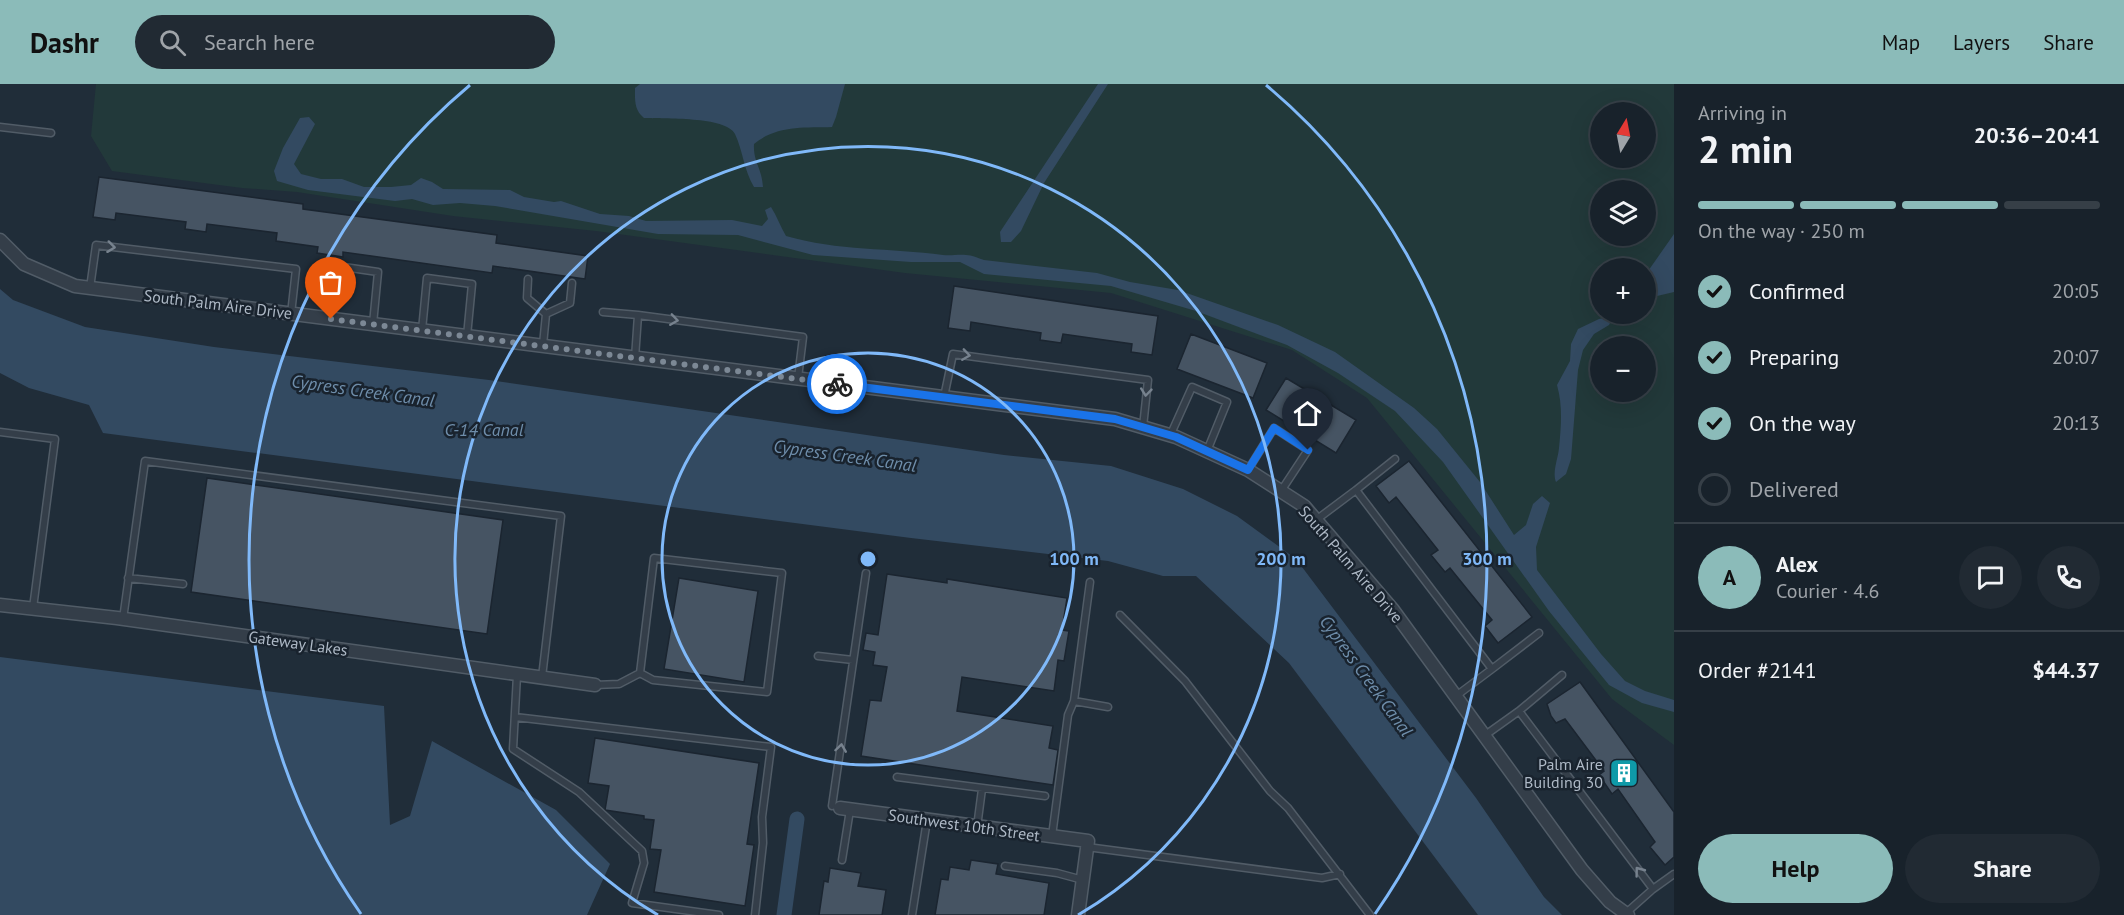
<!DOCTYPE html>
<html lang="en">
<head>
<meta charset="utf-8">
<style>
	:root { --surface:#18222b; --page:#212a33; --text:#f1f3f6; --muted:#9fa4a9; --line:#363f47; --accent:#8bbbb9 }
	body { margin:0; font-family:"PT Sans",sans-serif; background:var(--page); color:var(--text); height:100vh; display:flex; flex-direction:column; font-size:22px; white-space:nowrap }
	* { box-sizing:border-box; margin:0 }
	p { font-size:20px; color:var(--muted) }
	.icon { flex:none; width:33px; height:33px; fill:none; stroke:currentColor; stroke-width:2; stroke-linecap:round; stroke-linejoin:round }
	.map { position:relative; flex:1; overflow:hidden }
	.details { display:flex; flex-direction:column; background:var(--surface); width:450px }
	.details>* { flex:none }
	.needle { width:39px; rotate:10deg }
	.fabs { position:absolute; left:1590px; top:18px; display:grid; gap:12px }
	.fabs a { display:grid; place-items:center; width:66px; height:66px; border-radius:50%; background:var(--surface); box-shadow:0 6px 24px #0002,0 0 0 2px var(--line); font-size:30px }
	.pin { position:absolute; display:grid; place-items:center; width:51px; height:51px; color:#fff; margin:-62px -26px; border-radius:50% 50% 50% 0; rotate:-45deg; box-shadow:0 0 6px #0007 }
	.pin .icon { rotate:45deg }
	.courier { position:absolute; display:grid; place-items:center; width:60px; height:60px; margin:-30px; border:4px solid #1a73e8; border-radius:50%; background:#fff; color:#222; box-shadow:0 2px 8px #0007 }
	.summary em { font-style:normal; font-weight:800 }
	.summary div { display:flex; flex-direction:column-reverse }
	.summary { display:flex; align-items:center; justify-content:space-between; height:102px; padding:0 24px }
	h1 { font-size:39px; font-weight:800; line-height:45px }
	.bar { display:grid; grid-template-columns:repeat(4,1fr); gap:9px 6px; align-content:center; height:72px; padding:0 24px }
	.bar i { height:8px; border-radius:4px; background:var(--line) }
	.bar .active { background:var(--accent) }
	.bar p { grid-column:span 4 }
	.line { display:flex; align-items:center; gap:15px; padding:0 24px; border-top:2px solid var(--line) }
	.line div { flex:1 }
	.round { display:grid; place-items:center; flex:none; width:63px; height:63px; border-radius:32px; background:var(--page) }
	ol { padding:0 24px; list-style:none }
	li { display:flex; align-items:center; gap:18px; height:66px }
	li p { margin-inline-start:auto }
	li .icon { padding:6px; border-radius:50%; background:var(--accent); color:#111; stroke-width:4 }
	li:last-child { color:var(--muted) }
	li i { width:33px; height:33px; border:3px solid var(--line); border-radius:50% }
	.cta { display:flex; gap:12px; margin-top:auto; padding:12px 24px }
	.cta a { flex:1; height:69px; border-radius:36px; background:var(--accent); color:#111; font-size:24px; font-weight:800; line-height:69px; text-align:center }
	.cta a+a { background:var(--page); color:var(--text) }
	header { display:flex; align-items:center; gap:36px; box-sizing:border-box; height:84px; padding:0 30px; background:var(--accent); color:#111 }
	header strong { font-size:28px }
	nav { display:flex; gap:33px; margin-inline-start:auto; font-size:21px }
	.search { width:420px; height:54px; background:var(--page); display:flex; align-items:center; gap:15px; box-sizing:border-box; padding:0 21px; border-radius:33px; color:var(--muted); font-size:22px }
	main { display:flex; flex:1; min-height:0 }
	.map>svg:first-child { display:block }
	.green { fill:#22393a; fill-rule:evenodd }
	.water { fill:#334a61 }
	.lines { fill:none; stroke-linecap:round; stroke-linejoin:round }
	.canal { stroke:#334a61; stroke-width:15 }
	.building { fill:#465463; stroke:#1b2530; stroke-width:1.5 }
	.lane-casing { stroke:#515c67; stroke-width:9 }
	.street-casing { stroke:#515c67; stroke-width:15 }
	.lane { stroke:#343e49; stroke-width:6 }
	.street { stroke:#343e49; stroke-width:12 }
	.oneway { stroke:#77828e }
	.done { stroke:#7c8895; stroke-width:6; stroke-dasharray:0 10.8 }
	.route { stroke:#1a73e8; stroke-width:8 }
	.ring { fill:none; stroke:#80b9f9; stroke-width:3 }
	.labels { text-anchor:middle; stroke-width:5; stroke-linejoin:round; paint-order:stroke }
	.street-label { font-size:16px; fill:#aeb9c6; stroke:#19232e }
	.poi-label { font-size:16px; fill:#aeb9c6; stroke:#19232e; text-anchor:end }
	.water-label { font-size:18px; font-style:italic; fill:#6e8daa; stroke:#19232e }
	.centre { fill:#80b9f9; stroke:#19232e; stroke-width:3 }
	.ring-label { font-size:18px; text-anchor:middle; font-weight:bold; fill:#80b9f9; stroke:#19232e; stroke-width:5; stroke-linejoin:round; paint-order:stroke }
</style>
</head>
<body>
<header>
<strong>Dashr</strong>
<div class="search"><svg class="icon" aria-label="search" viewBox="0 0 24 24"><circle cx="10" cy="10" r="6"/><path d="M15 15l6 6"/></svg>Search here</div>
<nav><a>Map</a><a>Layers</a><a>Share</a></nav>
</header>
<main>
<div class="map">
<svg width="1674" height="831" viewBox="0 0 1674 831">
	<rect width="100%" height="100%" fill="#202d39"/>
	<path class="green" d="M 96,0 L 1674,0 L 1674,661 L 1612,615 L 1367,314 L 1292,266 L 1111,209 L 905,189 L 596,147 L 453,132 L 297,108 L 242,104 L 112,87 L 91,52 ZM 1600,28 L 1646,28 L 1646,74 L 1600,74 ZM 1600,106 L 1646,106 L 1646,152 L 1600,152 ZM 1600,184 L 1646,184 L 1646,230 L 1600,230 ZM 1600,262 L 1646,262 L 1646,308 L 1600,308 Z"/>
	<path class="water" d="M 640,0 L 845,0 L 836,33 L 832,43 C 803,44 777,41 754,60 C 753,78 762,84 763,103 L 754,103 C 744,87 743,67 735,50 C 726,32 663,35 644,34 C 634,26 635,16 635,4 Z
		M 1098,0 L 1108,0 L 1044,99 L 1021,147 L 1011,158 L 1001,158 L 1000,148 Z
		M 309,33 L 315,40 L 294,80 L 301,90 L 321,95 L 342,95 L 364,103 L 391,103 L 411,101 L 421,94 L 432,98 L 443,105 L 510,106 L 524,113 L 554,118 L 561,117 L 600,130 L 629,132 L 646,137 L 732,136 L 762,142 L 768,135 L 765,126 L 771,123 C 777,132 780,142 786,152 C 837,167 891,164 943,171 C 951,172 959,170 966,171 C 972,171 978,174 984,176 L 1097,189 L 1130,198 L 1178,206 L 1278,241 L 1335,268 L 1414,324 L 1437,345 L 1480,398 L 1514,451 L 1526,441 L 1533,420 L 1542,412 L 1550,419 L 1536,463 L 1537,486 L 1601,570 L 1625,597 L 1645,607 L 1674,616 L 1674,628 L 1642,619 L 1609,601 L 1549,527 L 1443,378 L 1395,327 L 1338,289 L 1287,261 L 1196,227 L 1111,202 L 984,190 L 960,178 L 911,178 L 813,171 L 738,151 L 658,150 L 495,122 L 460,119 L 433,121 L 412,115 L 395,117 L 308,106 L 277,97 L 274,87 L 283,64 L 300,34 Z
		M 1674,150 L 1674,208 L 1657,212 L 1646,218 L 1646,190 Z
		M 0,205 L 13,216 L 85,243 L 214,263 L 489,296 L 1004,371 L 1111,382 L 1183,405 L 1237,432 L 1296,475 L 1476,714 L 1544,813 L 1562,831 L 1478,831 L 1289,579 L 1196,492 L 1163,492 L 1108,477 L 911,454 L 103,349 L 89,321 L 29,304 L 0,289 Z
		M 1614,232 L 1609,241 L 1594,250 L 1583,266 L 1578,286 L 1571,375 L 1566,390 L 1556,398 C 1552,388 1558,375 1559,364 C 1561,343 1563,322 1557,301 L 1570,277 L 1571,260 L 1578,245 L 1599,235 Z
		M 0,573 L 384,622 L 390,741 L 410,732 L 432,657 L 556,726 L 610,780 L 587,831 L 0,831 Z"/>
	<g class="lines">
		<path class="canal" d="M 784,831 L 797,735"/>
	</g>
	<path class="building" d="M 99,93 L 303,120 L 303,125 L 497,151 L 496,159 L 588,172 L 585,195 L 493,182 L 492,189 L 343,168 L 343,173 L 317,169 L 318,163 L 276,157 L 277,149 L 207,140 L 206,148 L 185,145 L 186,138 L 116,129 L 115,136 L 93,133 Z
		M 954,202 L 1158,232 L 1152,271 L 1131,268 L 1132,260 L 1063,250 L 1061,259 L 1040,256 L 1041,249 L 971,238 L 970,247 L 948,244 Z
		M 1191,250 L 1267,279 L 1253,314 L 1177,285 Z
		M 1286,294 L 1356,336 L 1336,369 L 1266,326 Z
		M 1409,377 L 1532,533 L 1498,559 L 1485,542 L 1492,536 L 1450,484 L 1445,488 L 1431,471 L 1438,466 L 1396,413 L 1389,419 L 1376,402 Z
		M 207,394 L 503,436 L 487,550 L 191,508 Z
		M 887,490 L 947,499 L 947,495 L 1067,514 L 1062,546 L 1069,547 L 1064,577 L 1058,576 L 1054,607 L 962,593 L 957,627 L 1053,642 L 1049,664 L 1058,666 L 1053,701 L 861,672 L 870,616 L 881,617 L 887,583 L 873,581 L 875,568 L 863,566 L 866,549 L 878,551 Z
		M 679,494 L 758,507 L 744,598 L 664,585 Z
		M 1580,598 L 1674,728 L 1674,773 L 1665,781 L 1650,763 L 1655,758 L 1618,705 L 1612,710 L 1599,691 L 1604,687 L 1565,635 L 1556,639 L 1551,632 L 1547,620 Z
		M 595,654 L 759,679 L 747,760 L 754,761 L 745,822 L 654,808 L 661,766 L 650,765 L 654,736 L 644,735 L 644,732 L 605,726 L 609,702 L 588,699 Z
		M 971,776 L 998,780 L 996,790 L 1049,799 L 1044,831 L 935,831 L 941,795 L 948,796 L 950,783 L 969,786 Z
		M 830,784 L 861,789 L 858,802 L 886,806 L 882,831 L 819,831 L 824,797 L 828,798 Z"/>
	<g class="lines">
		<g class="lane-casing">
			<path id="lane" d="M 0,43 L 51,49
				M 528,195 L 527,214 L 546,230 L 543,261
				M 90,204 L 96,161 L 296,185 L 291,230
				M 603,228 L 638,231
				M 546,230 L 570,219 L 572,199
				M 331,234 L 337,182 L 378,188 L 373,240
				M 422,246 L 427,194 L 472,200 L 467,252
				M 635,274 L 638,231 L 803,253 L 798,294
				M 944,313 L 953,270 L 1148,296 L 1143,343
				M 0,348 L 55,355 L 33,524
				M 1170,352 L 1192,303 L 1227,318 L 1207,367
				M 1248,386 L 1274,344 L 1308,366 L 1281,407
				M 1356,406 L 1395,375
				M 1316,436 L 1356,406 L 1492,585 L 1456,612
				M 128,494 L 183,500
				M 1090,498 L 1074,617 L 1108,623
				M 1120,531 L 1185,597 L 1270,707 L 1288,724 L 1370,831
				M 123,535 L 145,377 L 561,432 L 542,593
				M 818,572 L 853,576
				M 1492,585 L 1539,549
				M 517,591 L 513,665 L 579,708 L 642,767 L 644,779 L 632,819 L 719,831
				M 595,601 L 619,600 L 640,589 L 654,474 L 782,489 L 767,608 L 653,596 L 640,589
				M 1519,627 L 1562,591
				M 515,633 L 771,663 L 762,733 L 763,759 L 755,831
				M 1484,652 L 1519,627 L 1653,805 L 1626,829
				M 897,693 L 1045,712
				M 832,722 L 866,489
				M 977,743 L 982,705
				M 1052,752 L 1068,631 L 1074,617
				M 1087,763 L 1322,794 L 1340,790
				M 842,776 L 850,726
				M 1005,782 L 1057,789 L 1083,796
				M 1653,805 L 1674,790
				M 912,831 L 927,736"/>
		</g>
		<g class="street-casing">
			<path id="street" d="M 0,156 L 24,180 L 75,202 L 1115,335 L 1176,353 L 1248,386 L 1304,422 L 1393,526 L 1582,786 L 1610,818 L 1628,831
				M 0,521 L 117,534 L 595,601
				M 840,724 L 1088,757 L 1078,831"/>
		</g>
		<use href="#lane" class="lane"/>
		<use href="#street" class="street"/>
	</g>
	<defs><path id="oneway-chevron" d="M-2-3.5L2.5 0L-2 3.5" fill="none" stroke-width="1.6" stroke-linecap="round" stroke-linejoin="round" transform="scale(1.5)"/></defs>
	<g class="oneway">
		<use href="#oneway-chevron" transform="translate(111 163) rotate(7)"/>
		<use href="#oneway-chevron" transform="translate(674 236) rotate(8)"/>
		<use href="#oneway-chevron" transform="translate(966 271) rotate(8)"/>
		<use href="#oneway-chevron" transform="translate(1146 308) rotate(96)"/>
		<use href="#oneway-chevron" transform="translate(841 664) rotate(-82)"/>
		<use href="#oneway-chevron" transform="translate(1639 787) rotate(-127)"/>
	</g>
	<g class="lines">
		<path class="done" d="M 331,235 L 837,300"/>
		<path class="route" d="M 837,300 L 1115,335 L 1176,353 L 1248,386 L 1274,344 L 1308,366"/>
	</g>
	<g class="ring">
		<circle cx="868" cy="475" r="206"/>
		<path d="M658 831A413 413 0 1 1 1078 831"/>
		<path d="M361 830A619 619 0 0 1 470 1M1266 1A619 619 0 0 1 1375 830"/>
	</g>
	<defs>
		<g id="building-square" transform="scale(1.5)"><rect x="-9" y="-9" width="18" height="18" rx="4" fill="#0f9aa8" stroke="#19232e"/><path d="M-4-6H4V6H1V3H-1V6H-4ZM-2.5-4.3h1.7v1.8h-1.7ZM.8-4.3h1.7v1.8H.8ZM-2.5-1h1.7V.8h-1.7ZM.8-1h1.7V.8H.8Z" fill="#fff"/></g>
	</defs>
	<g fill-rule="evenodd">
		<use href="#building-square" x="1624" y="689"/>
	</g>
	<g class="labels">
		<g class="street-label">
			<text transform="translate(218 220) rotate(7)" y="6">South Palm Aire Drive</text>
			<text transform="translate(1351 480) rotate(49)" y="6">South Palm Aire Drive</text>
			<text transform="translate(298 559) rotate(8)" y="6">Gateway Lakes</text>
			<text transform="translate(964 741) rotate(8)" y="6">Southwest 10th Street</text>
		</g>
		<g class="poi-label">
			<text x="1603" y="686">Palm Aire<tspan x="1603" dy="18">Building 30</tspan></text>
		</g>
		<g class="water-label">
			<text transform="translate(363 307) rotate(8)" y="6">Cypress Creek Canal</text>
			<text x="484" y="352">C-14 Canal</text>
			<text transform="translate(845 372) rotate(8)" y="6">Cypress Creek Canal</text>
			<text transform="translate(1366 592) rotate(54)" y="6">Cypress Creek Canal</text>
		</g>
	</g>
	<circle cx="868" cy="475" r="9" class="centre"/>
	<g class="ring-label">
		<text x="1074" y="481">100 m</text>
		<text x="1281" y="481">200 m</text>
		<text x="1487" y="481">300 m</text>
	</g>
</svg>
<div class="fabs">
<a><svg class="needle" viewBox="-14 -14 28 28"><path d="M0-13l5 13h-10z" fill="#e53935"/><path d="M0 13l5-13h-10z" fill="#9fa4a9"/></svg></a>
<a><svg class="icon" aria-label="layers" viewBox="0 0 24 24"><path d="M12 4l9 5-9 5-9-5zM3 14l9 5 9-5"/></svg></a>
<a>+</a>
<a>−</a>
</div>
<div class="pin" style="left:331px;top:235px;background:#ea580c"><svg class="icon" aria-label="bag" viewBox="0 0 24 24"><path d="M5 8h14l-1 12H6zM9 8a3 3 0 0 1 6 0"/></svg></div>
<div class="pin" style="left:1308px;top:366px;background:#1f2937"><svg class="icon" aria-label="home" viewBox="0 0 24 24"><path d="M3 11l9-7 9 7M6 9v11h12V9"/></svg></div>
<div class="courier" style="left:837px;top:300px"><svg class="icon" aria-label="bike" viewBox="0 0 24 24"><circle cx="6" cy="16" r="4"/><circle cx="18" cy="16" r="4"/><path d="M6 16l4-8h5l3 8M10 8l3 8H6M13 5h3"/></svg></div>
</div>
<section class="details">
<div class="summary"><div><h1>2 min</h1><p>Arriving in</p></div><em>20:36–20:41</em></div>
<div class="bar"><i class="active"></i><i class="active"></i><i class="active"></i><i></i><p>On the way · 250 m</p></div>
<ol>
<li><svg class="icon" aria-label="check" viewBox="0 0 24 24"><path d="M5 12l5 5 9-10"/></svg>Confirmed<p>20:05</p></li>
<li><svg class="icon" aria-label="check" viewBox="0 0 24 24"><path d="M5 12l5 5 9-10"/></svg>Preparing<p>20:07</p></li>
<li><svg class="icon" aria-label="check" viewBox="0 0 24 24"><path d="M5 12l5 5 9-10"/></svg>On the way<p>20:13</p></li>
<li><i></i>Delivered</li>
</ol>
<div class="line" style="height:108px"><b class="round" style="background:var(--accent);color:#111">A</b><div><b>Alex</b><p>Courier · 4.6</p></div><a class="round"><svg class="icon" aria-label="chat" viewBox="0 0 24 24"><path d="M4 5h16v11H9l-5 4z"/></svg></a><a class="round"><svg class="icon" aria-label="phone" viewBox="0 0 24 24"><path d="M5 4h4l2 5-3 2q2 4 5 5l2-3 5 2v4C11 20 4 13 5 4z"/></svg></a></div>
<div class="line" style="height:78px"><div>Order #2141</div><b>$44.37</b></div>
<div class="cta"><a>Help</a><a>Share</a></div>
</section>
</main>
</body>
</html>
